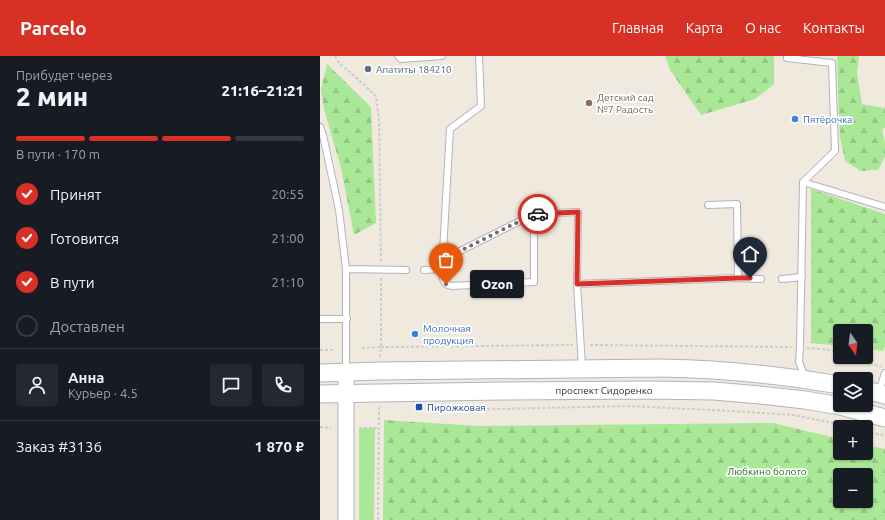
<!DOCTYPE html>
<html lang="ru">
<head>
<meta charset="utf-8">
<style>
	:root { --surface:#171b24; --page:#242831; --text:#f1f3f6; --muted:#9ea1a6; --line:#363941; --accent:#d93025 }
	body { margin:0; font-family:Ubuntu,sans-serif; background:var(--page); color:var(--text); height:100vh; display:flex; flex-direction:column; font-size:15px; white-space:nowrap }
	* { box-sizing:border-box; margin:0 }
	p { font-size:13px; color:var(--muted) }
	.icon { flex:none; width:22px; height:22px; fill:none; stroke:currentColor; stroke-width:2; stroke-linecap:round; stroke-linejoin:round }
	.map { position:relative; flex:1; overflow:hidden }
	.panel { display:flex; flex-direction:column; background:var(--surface); width:320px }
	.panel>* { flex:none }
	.needle { width:26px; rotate:166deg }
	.buttons { position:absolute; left:513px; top:268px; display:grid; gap:8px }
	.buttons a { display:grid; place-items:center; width:40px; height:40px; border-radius:4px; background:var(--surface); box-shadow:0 1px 3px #0004; font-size:20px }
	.pin { position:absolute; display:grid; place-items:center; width:34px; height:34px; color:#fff; margin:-41px -17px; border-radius:50% 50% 50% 0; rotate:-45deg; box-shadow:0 0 4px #0007 }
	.pin .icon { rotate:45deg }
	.courier { position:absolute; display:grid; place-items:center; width:40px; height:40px; margin:-20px; border:3px solid #d93025; border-radius:50%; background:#fff; color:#222; box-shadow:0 1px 5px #0007 }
	.bubble { position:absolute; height:28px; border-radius:4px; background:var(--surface); box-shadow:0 1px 3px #0004; font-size:13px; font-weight:800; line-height:28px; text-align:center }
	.overview em { font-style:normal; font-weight:800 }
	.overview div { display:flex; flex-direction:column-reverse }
	.overview { display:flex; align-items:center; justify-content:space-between; height:68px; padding:0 16px }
	h1 { font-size:26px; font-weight:800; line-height:30px }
	.bar { display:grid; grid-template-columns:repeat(4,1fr); gap:6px 4px; align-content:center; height:48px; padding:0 16px }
	.bar i { height:5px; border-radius:3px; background:var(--line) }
	.bar .selected { background:var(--accent) }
	.bar p { grid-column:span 4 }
	.line { display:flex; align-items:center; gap:10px; padding:0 16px; border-top:1px solid var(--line) }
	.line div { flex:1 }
	.round { display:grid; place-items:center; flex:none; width:42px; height:42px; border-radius:4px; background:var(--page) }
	ol { padding:0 16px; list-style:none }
	li { display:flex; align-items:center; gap:12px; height:44px }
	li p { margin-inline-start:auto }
	li .icon { padding:4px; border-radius:50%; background:var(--accent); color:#fff; stroke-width:4 }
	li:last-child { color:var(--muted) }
	li i { width:22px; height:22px; border:2px solid var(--line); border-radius:50% }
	header { display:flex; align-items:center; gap:24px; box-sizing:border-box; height:56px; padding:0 20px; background:var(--accent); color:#fff }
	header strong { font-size:19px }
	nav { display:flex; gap:22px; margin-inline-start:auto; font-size:14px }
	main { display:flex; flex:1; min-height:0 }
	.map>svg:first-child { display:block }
	.grass { fill:#aae898 }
	.forest { fill:url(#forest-firs); fill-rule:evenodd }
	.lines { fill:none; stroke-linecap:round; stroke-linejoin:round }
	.service-casing { stroke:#b2b3c1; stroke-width:8 }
	.tertiary-casing { stroke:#b2b3c1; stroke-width:17 }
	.secondary-casing { stroke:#b2b3c1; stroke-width:19 }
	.path { stroke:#ccc; stroke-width:2; stroke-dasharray:3 2; stroke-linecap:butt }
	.service { stroke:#fff; stroke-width:6 }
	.tertiary { stroke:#fff; stroke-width:15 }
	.secondary { stroke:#fff; stroke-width:17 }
	.done { stroke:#706e6a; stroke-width:4; stroke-dasharray:0 7.2 }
	.route { stroke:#d93025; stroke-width:5 }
	.service-dot { fill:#5c6f8a; stroke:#fff; stroke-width:1.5 }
	.education-dot { fill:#8d6e63; stroke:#fff; stroke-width:1.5 }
	.shop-dot { fill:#3f7fe0; stroke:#fff; stroke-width:1.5 }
	.transit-dot { fill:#1a4fb4; stroke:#fff; stroke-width:1.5 }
	.labels { text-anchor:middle; stroke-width:3.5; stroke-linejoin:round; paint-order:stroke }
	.service-label { font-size:10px; fill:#4e5e75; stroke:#fff; text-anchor:start }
	.education-label { font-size:10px; fill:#785e54; stroke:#fff; text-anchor:start }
	.shop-label { font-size:10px; fill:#366cbe; stroke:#fff; text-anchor:start }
	.street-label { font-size:10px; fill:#2c2c2c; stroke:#fff }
	.transit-label { font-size:10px; fill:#164399; stroke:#fff; text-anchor:start }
	.park-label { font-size:10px; fill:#1f7016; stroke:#fff }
</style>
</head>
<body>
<header>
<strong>Parcelo</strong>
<nav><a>Главная</a><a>Карта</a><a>О нас</a><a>Контакты</a></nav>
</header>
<main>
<section class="panel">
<div class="overview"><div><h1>2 мин</h1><p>Прибудет через</p></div><em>21:16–21:21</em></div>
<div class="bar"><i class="selected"></i><i class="selected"></i><i class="selected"></i><i></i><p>В пути · 170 m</p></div>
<ol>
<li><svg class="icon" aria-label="check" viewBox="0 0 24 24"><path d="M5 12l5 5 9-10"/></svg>Принят<p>20:55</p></li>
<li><svg class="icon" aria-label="check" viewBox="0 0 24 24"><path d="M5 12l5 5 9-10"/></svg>Готовится<p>21:00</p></li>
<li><svg class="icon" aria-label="check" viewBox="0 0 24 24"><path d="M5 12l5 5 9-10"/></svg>В пути<p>21:10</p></li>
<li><i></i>Доставлен</li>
</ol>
<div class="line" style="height:72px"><a class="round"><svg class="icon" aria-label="person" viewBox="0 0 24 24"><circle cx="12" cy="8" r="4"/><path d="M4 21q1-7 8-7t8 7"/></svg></a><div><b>Анна</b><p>Курьер · 4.5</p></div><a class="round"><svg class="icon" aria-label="chat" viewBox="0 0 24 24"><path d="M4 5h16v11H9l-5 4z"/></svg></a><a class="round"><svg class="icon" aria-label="phone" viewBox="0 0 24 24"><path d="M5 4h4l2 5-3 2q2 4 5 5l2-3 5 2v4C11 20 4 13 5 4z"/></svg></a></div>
<div class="line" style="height:52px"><div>Заказ #3136</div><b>1 870 ₽</b></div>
</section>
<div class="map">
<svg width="565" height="464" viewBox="0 0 565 464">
	<defs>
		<pattern id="forest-firs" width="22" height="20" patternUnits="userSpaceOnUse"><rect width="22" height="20" fill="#aae898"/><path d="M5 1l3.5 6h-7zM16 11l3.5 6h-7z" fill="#92c783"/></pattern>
	</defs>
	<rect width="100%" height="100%" fill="#efe9de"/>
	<path class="grass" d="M 39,372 L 55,372 L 54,464 L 39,464 Z"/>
	<path class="forest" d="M 345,0 L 454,0 L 454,28 L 435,43 L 381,59 L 350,14 Z
		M 517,0 L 539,0 L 537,17 L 542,48 L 565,52 L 565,72 L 562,73 L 565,87 L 565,101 L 558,114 L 541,115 L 525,105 L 520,81 L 518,40 Z
		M 7,8 L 51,51 L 56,167 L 34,179 L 21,112 L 4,53 L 1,34 Z
		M 491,133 L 565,158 L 565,290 L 563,295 L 546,293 L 546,275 L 520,275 L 520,290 L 491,287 Z
		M 64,364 L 159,370 L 453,367 L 520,383 L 520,397 L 546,397 L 546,389 L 565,393 L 565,464 L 63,464 ZM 520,419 L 546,419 L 546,445 L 520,445 Z"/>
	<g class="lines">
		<g class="service-casing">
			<path id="service" d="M 78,0 L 81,3 L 122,0
				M 467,0 L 467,2 L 512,7 L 515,95 L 483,126 L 480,291 L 479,306 L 485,321
				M 0,71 L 3,79 L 19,154 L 26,213
				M 483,126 L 565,151
				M 388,149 L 417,148 L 418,222 L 441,223
				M 122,204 L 214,158 L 258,156 L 257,228 L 262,311
				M 122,213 C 123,222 121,227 131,230 L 214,226 L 214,158
				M 104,214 L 122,213 L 130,73 L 161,50 L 159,0
				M 462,223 L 482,221
				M 257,228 L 418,222
				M 0,263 L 27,263
				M 26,316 L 26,213 L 86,214
				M 559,336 L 565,317"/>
		</g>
		<g class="tertiary-casing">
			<path id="tertiary" d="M 26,464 L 26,316"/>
		</g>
		<g class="secondary-casing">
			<path id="secondary" d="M 0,317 L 60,315 L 342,312 C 402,313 461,319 520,329
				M 546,334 L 565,339
				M 0,338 L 181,335 L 329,334 L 394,335 L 440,339 L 485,344 L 520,350 L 565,362"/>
		</g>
		<path class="path" d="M 15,0 L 20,8 L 31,17 L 56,40 L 59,64 L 61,205
			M 270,289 L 471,291
			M 42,292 L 61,291 L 61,221
			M 487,292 L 511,294 L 520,297
			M 0,294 L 14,294
			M 60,301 L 61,291 L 253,289
			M 531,301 L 561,311
			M 128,350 L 138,354 L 307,350 L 411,355 L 473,359 L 534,371
			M 0,371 L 11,372
			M 39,372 L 58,372
			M 546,375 L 565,380
			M 58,464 L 59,351"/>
		<use href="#service" class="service"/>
		<use href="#tertiary" class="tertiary"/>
		<use href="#secondary" class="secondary"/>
	</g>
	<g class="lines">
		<path class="done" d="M 126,228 L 123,224 L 122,204 L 214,158 L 218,158"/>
		<path class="route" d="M 218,158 L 258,156 L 257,228 L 418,222 L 430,222"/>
	</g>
	<circle class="service-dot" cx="48" cy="13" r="4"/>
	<circle class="education-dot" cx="269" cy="47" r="4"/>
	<g class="shop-dot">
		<circle cx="475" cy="63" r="4"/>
		<circle cx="95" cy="278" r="4"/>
	</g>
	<rect class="transit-dot" x="95" y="347" width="8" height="8" rx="2"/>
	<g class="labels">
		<g class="service-label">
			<text x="56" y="17">Апатиты 184210</text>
		</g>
		<g class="education-label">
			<text x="277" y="45">Детский сад<tspan x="277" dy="12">№7 Радость</tspan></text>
		</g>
		<g class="shop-label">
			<text x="483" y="67">Пятёрочка</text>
			<text x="103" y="276">Молочная<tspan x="103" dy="12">продукция</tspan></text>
		</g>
		<g class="street-label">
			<text x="284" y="338">проспект Сидоренко</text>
		</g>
		<g class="transit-label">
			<text x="107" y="355">Пирожковая</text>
		</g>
		<g class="park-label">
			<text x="447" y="419">Любкино болото</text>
		</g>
	</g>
</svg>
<div class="buttons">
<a><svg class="needle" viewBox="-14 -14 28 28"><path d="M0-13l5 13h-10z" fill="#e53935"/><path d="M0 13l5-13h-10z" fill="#9ea1a6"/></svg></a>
<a><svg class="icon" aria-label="layers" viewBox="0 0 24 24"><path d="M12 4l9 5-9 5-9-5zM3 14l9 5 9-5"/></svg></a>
<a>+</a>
<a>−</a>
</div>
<div class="pin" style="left:126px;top:228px;background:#ea580c"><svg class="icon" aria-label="bag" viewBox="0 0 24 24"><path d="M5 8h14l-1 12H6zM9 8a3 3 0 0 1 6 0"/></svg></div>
<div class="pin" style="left:430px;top:222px;background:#1f2937"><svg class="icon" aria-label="home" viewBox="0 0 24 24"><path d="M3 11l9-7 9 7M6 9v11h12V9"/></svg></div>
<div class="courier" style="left:218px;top:158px"><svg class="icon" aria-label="car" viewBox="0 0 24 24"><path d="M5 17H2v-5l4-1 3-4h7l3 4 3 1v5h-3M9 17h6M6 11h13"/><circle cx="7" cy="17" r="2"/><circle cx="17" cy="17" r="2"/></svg></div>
<div class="bubble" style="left:150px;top:214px;width:54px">Ozon</div>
</div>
</main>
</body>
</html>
